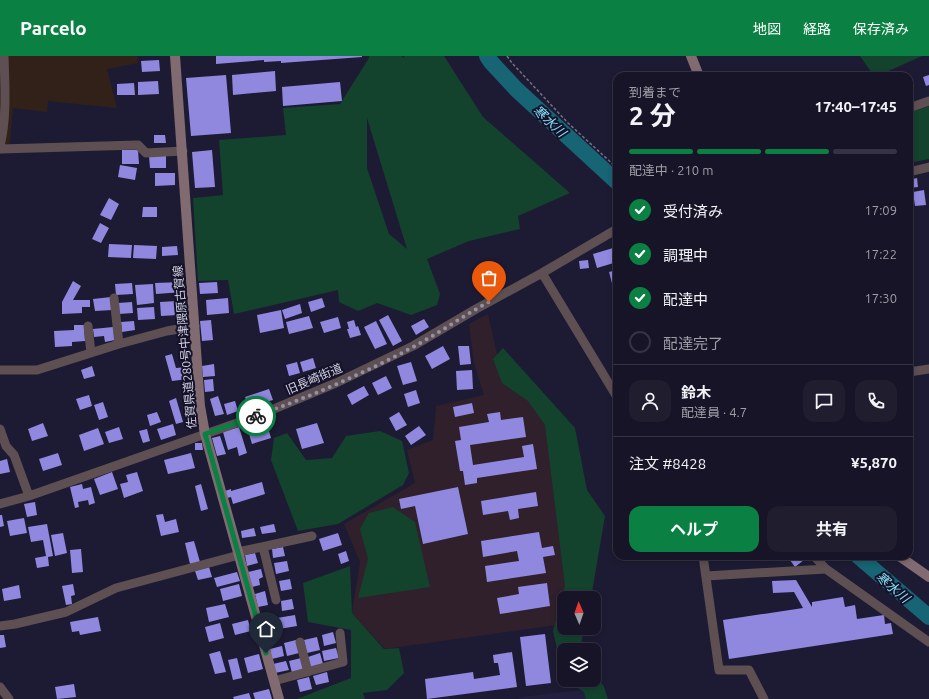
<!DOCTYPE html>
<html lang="ja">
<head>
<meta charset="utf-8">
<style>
	:root { --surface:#161426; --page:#1f1d2e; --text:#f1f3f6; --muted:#9e9ea7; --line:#353343; --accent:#0b8043 }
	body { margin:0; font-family:Ubuntu,"Noto Sans JP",sans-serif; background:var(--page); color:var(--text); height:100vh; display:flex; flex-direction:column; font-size:15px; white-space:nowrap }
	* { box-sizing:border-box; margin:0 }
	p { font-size:13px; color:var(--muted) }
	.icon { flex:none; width:22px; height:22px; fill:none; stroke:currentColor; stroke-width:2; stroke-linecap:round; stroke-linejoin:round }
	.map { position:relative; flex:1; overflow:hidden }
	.sheet { position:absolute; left:613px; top:16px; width:300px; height:488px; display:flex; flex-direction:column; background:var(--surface); border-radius:12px; box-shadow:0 2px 6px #0003,0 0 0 1px var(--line) }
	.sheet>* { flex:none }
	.needle { width:26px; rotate:358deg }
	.buttons { position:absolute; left:557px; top:535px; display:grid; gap:8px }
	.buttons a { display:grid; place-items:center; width:44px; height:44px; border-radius:8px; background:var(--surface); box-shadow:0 2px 6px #0003,0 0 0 1px var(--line); font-size:20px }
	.pin { position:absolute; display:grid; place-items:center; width:34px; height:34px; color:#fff; margin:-41px -17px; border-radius:50% 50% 50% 0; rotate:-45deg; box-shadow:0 0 4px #0007 }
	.pin .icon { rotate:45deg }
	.courier { position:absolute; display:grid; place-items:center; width:40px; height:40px; margin:-20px; border:3px solid #0b8043; border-radius:50%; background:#fff; color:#222; box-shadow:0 1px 5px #0007 }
	.summary em { font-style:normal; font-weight:700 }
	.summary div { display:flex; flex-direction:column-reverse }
	.summary { display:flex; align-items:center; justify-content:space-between; height:68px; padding:0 16px }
	h1 { font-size:26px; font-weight:700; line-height:30px }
	.bar { display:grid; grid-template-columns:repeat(4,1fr); gap:6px 4px; align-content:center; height:48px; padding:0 16px }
	.bar i { height:5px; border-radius:3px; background:var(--line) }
	.bar .on { background:var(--accent) }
	.bar p { grid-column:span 4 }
	.line { display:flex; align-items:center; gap:10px; padding:0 16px; border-top:1px solid var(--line) }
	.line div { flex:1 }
	.round { display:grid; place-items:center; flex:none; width:42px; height:42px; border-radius:12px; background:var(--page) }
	ol { padding:0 16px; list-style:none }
	li { display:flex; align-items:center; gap:12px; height:44px }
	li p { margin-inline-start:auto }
	li .icon { padding:4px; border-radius:50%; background:var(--accent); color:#fff; stroke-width:4 }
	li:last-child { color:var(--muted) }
	li i { width:22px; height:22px; border:2px solid var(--line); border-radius:50% }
	.action { display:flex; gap:8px; margin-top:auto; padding:8px 16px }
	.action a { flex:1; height:46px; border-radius:12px; background:var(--accent); color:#fff; font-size:16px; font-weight:700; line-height:46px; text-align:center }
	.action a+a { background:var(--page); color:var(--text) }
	header { display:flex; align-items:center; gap:24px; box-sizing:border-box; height:56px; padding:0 20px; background:var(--accent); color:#fff }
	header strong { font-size:19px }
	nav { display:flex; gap:22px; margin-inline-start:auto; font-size:14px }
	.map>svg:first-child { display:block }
	.commercial { fill:#322118 }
	.built { fill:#23203f }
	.education { fill:#2f202b }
	.green { fill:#13422d; fill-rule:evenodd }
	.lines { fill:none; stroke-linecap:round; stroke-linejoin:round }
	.river { stroke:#176475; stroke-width:16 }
	.building { fill:#9088df }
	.path { stroke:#727186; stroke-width:1.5; stroke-dasharray:3 2; stroke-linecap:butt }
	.street { stroke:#5e4f53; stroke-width:9 }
	.secondary { stroke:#826a71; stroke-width:10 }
	.done { stroke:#9291a5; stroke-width:4; stroke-dasharray:0 7.2 }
	.route { stroke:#0b8043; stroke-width:5 }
	.labels { text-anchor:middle; stroke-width:4; stroke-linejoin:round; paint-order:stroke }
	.street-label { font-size:12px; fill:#d1d1e2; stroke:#141128 }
	.water-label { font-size:13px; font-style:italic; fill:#85e1f8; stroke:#141128 }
</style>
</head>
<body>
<header>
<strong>Parcelo</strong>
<nav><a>地図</a><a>経路</a><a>保存済み</a></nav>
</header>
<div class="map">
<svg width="929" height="643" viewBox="0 0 929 643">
	<rect width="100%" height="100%" fill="#1d1b33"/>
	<path class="commercial" d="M 0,0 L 137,0 L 138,7 L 107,13 L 117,52 L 48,45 L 47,56 L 13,52 L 9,97 L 0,98 Z"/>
	<path class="built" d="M 590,633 L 593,643 L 517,643 L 522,641 Z"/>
	<path class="education" d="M 488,258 L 499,307 L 551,366 L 573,526 L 564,542 L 564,568 L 385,593 L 352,557 L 360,506 L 344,468 L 415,427 L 407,394 L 433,384 L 436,350 L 484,339 L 474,307 L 469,268 Z"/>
	<path class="green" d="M 369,0 L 402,0 L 403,2 L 405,0 L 444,0 L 483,61 L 570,137 L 518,160 L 520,173 L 469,185 L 427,203 L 440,238 L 437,249 L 411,259 L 377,247 L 358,255 L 339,246 L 338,234 L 234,258 L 228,224 L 198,225 L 193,142 L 223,139 L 219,84 L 286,79 L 283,52 L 340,48 L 369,2 ZM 367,62 L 407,193 L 389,178 L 367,112 Z
		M 860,0 L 922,0 L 877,20 L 874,20 Z
		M 929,50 L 929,103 L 909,107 L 909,57 Z
		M 503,292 L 575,372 L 587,434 L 605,460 L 591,542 L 564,542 L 564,572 L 584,572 L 580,594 L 564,594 L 564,623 L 553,575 L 565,530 L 545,369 L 528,345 L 502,327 L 493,303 Z
		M 380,375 L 402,385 L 409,417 L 403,429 L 338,468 L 298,475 L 271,404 L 274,382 L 287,377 L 306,404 L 332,402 L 346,380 Z
		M 393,451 L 415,466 L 430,531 L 358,542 L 368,503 L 360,473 L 369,457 Z
		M 350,510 L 352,557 L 384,593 L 399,592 L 404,617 L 387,634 L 363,637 L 365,643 L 297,643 L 351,622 L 351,574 L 308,566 L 303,527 Z
		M 594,615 L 604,631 L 608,643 L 586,643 L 584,636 L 566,624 L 594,624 Z"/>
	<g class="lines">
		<path class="river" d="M 487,0 L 491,6 L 516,33 L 617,126
			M 858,500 L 929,561"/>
	</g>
	<path class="building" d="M 216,0 L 362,0 L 362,1 L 281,7 L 281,5 L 264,6 L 264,4 L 216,8 Z
		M 159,4 L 160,15 L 142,16 L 141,5 Z
		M 275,15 L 276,35 L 233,39 L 232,19 Z
		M 226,19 L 231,77 L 191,80 L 186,22 Z
		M 929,19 L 929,29 L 926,30 L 923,21 Z
		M 158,25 L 159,38 L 138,39 L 138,26 Z
		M 340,26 L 342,45 L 283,50 L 282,31 Z
		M 134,27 L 135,39 L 117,39 L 117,28 Z
		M 154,79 L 165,79 L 166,87 L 154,87 Z
		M 122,94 L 138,94 L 139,108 L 122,108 Z
		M 212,94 L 215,131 L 195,132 L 192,96 Z
		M 166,99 L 166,112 L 150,112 L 149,100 Z
		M 120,109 L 137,112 L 135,124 L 118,121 Z
		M 155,117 L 175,117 L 175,129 L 155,130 Z
		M 917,122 L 918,131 L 909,132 L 909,124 Z
		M 924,134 L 926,149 L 915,150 L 913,136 Z
		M 109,142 L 119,148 L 111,164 L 100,159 Z
		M 143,151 L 157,151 L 157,161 L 142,161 Z
		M 100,167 L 109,172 L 101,187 L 92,183 Z
		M 109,188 L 132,189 L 131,202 L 108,201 Z
		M 134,189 L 157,190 L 156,203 L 133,202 Z
		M 177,190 L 178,199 L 162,200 L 162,191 Z
		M 613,192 L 617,206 L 597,212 L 593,198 Z
		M 588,204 L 589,212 L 580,213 L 579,205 Z
		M 617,214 L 617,229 L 613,231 L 609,216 Z
		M 73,225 L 81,230 L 73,244 L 90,244 L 90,251 L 82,251 L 82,257 L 62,258 L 62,246 Z
		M 182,226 L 183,236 L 156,238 L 155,227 Z
		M 217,226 L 218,237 L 200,238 L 199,227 Z
		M 132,227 L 133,238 L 116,239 L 115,228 Z
		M 153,228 L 154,247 L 137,249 L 135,229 Z
		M 111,241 L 112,254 L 95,255 L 93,243 Z
		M 228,242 L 229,257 L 207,259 L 206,244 Z
		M 322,242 L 325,251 L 311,256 L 308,246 Z
		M 177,245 L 178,259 L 161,260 L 160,246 Z
		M 132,246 L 133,257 L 119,258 L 118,247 Z
		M 300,248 L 302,257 L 285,263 L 282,254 Z
		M 154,251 L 155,263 L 138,264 L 137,252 Z
		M 281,254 L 284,272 L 260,277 L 257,259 Z
		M 388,259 L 402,285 L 393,290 L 379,264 Z
		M 309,260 L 313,272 L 289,278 L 286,266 Z
		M 338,261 L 341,272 L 324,277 L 320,266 Z
		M 424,263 L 429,271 L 416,279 L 411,270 Z
		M 211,264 L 213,284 L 202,285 L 200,265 Z
		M 354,264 L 356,271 L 358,270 L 361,279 L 350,282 L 347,273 L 349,273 L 347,266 Z
		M 134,265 L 135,274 L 122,276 L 121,266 Z
		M 376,265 L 387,288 L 375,293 L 364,271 Z
		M 74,269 L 84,269 L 85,285 L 72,286 L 72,290 L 55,291 L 54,275 L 74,274 Z
		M 113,271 L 115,284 L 105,286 L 104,280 L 94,281 L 93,273 Z
		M 443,290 L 450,303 L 432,313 L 425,300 Z
		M 458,290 L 469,290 L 471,308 L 460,309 Z
		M 172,298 L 176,312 L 187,311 L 188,323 L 172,325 L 165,300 Z
		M 313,302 L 316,312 L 303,316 L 300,306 Z
		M 297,306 L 300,317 L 289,320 L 286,309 Z
		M 411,306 L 417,325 L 403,329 L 397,310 Z
		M 214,308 L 215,320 L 203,321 L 202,310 Z
		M 92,310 L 95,320 L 84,323 L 81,314 Z
		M 472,314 L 473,333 L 457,334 L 456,315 Z
		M 386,320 L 392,332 L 378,339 L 372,327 Z
		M 213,323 L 214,335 L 205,336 L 204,324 Z
		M 364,330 L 369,339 L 352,349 L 347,339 Z
		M 269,333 L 273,344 L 249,351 L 245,341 Z
		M 416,334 L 420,347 L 408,351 L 404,338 Z
		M 89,339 L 92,350 L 80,354 L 76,343 Z
		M 218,340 L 224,358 L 215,360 L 210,343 Z
		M 176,342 L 183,366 L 176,368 L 169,345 Z
		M 235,345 L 238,355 L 227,359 L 224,348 Z
		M 103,346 L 108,361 L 99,364 L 94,349 Z
		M 472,347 L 474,357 L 455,361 L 453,351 Z
		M 157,356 L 161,366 L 150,370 L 147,359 Z
		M 399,356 L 407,369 L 396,375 L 389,362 Z
		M 500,356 L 501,364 L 523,361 L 526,381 L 470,389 L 473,409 L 524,401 L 522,390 L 533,388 L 537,413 L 477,422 L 477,427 L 465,429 L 463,415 L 460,415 L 455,385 L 461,384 L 459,371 L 489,366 L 487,358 Z
		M 43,367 L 48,380 L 32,385 L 28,373 Z
		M 317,367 L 324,387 L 302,393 L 296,373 Z
		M 173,368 L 176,379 L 161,384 L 157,373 Z
		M 419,370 L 426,379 L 411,389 L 405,380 Z
		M 119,371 L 123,383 L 109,387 L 105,376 Z
		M 239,371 L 247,397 L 239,400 L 237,391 L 228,394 L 223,376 Z
		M 98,372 L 104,388 L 84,395 L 79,379 Z
		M 268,372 L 271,382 L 252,388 L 249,378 Z
		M 147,373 L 150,385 L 143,387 L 139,375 Z
		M 220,380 L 226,398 L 217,400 L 212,382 Z
		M 195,387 L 202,387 L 203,394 L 195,394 Z
		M 58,397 L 62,409 L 43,415 L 39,403 Z
		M 191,397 L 195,412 L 168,418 L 164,404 Z
		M 7,403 L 10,416 L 0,418 L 0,405 Z
		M 112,416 L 118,433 L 100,439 L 94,423 Z
		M 137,416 L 143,435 L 124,442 L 120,428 L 128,426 L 126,419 Z
		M 262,426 L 265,438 L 233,448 L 231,441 L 227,442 L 225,435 L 231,433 L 231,435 Z
		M 82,428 L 83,433 L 91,431 L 95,447 L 89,449 L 88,444 L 78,446 L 79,451 L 75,452 L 70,431 Z
		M 201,428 L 208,453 L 201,455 L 195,430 Z
		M 458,431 L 468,478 L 423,488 L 415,450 L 401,453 L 399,443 Z
		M 536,436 L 538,450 L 518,453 L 519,462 L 510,464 L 508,455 L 483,459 L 481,445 Z
		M 35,446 L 37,459 L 27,461 L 24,448 Z
		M 163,458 L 165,466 L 176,463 L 179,476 L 161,480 L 156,459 Z
		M 0,459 L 2,459 L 4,470 L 0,471 Z
		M 24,462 L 27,477 L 10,480 L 7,465 Z
		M 47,468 L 53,500 L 48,501 L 49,510 L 37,512 L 35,502 L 46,500 L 43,484 L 31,486 L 28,471 Z
		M 274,468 L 276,476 L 262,478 L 260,471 Z
		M 254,472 L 256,480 L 242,482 L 241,475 Z
		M 539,476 L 542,492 L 553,490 L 555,499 L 543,501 L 546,517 L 487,526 L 485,510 L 519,505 L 517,495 L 483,501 L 481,485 Z
		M 63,477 L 67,497 L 55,500 L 51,479 Z
		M 338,477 L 342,489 L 323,495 L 319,483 Z
		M 194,485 L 200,506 L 190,508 L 185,487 Z
		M 283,491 L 285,500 L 273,502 L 272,493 Z
		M 81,493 L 83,516 L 72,517 L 70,494 Z
		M 346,495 L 349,505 L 341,508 L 338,498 Z
		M 255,497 L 258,507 L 247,510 L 245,499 Z
		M 787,500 L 801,500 L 804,504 L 795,511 Z
		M 287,505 L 289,515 L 276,518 L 274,507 Z
		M 209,511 L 212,521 L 198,524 L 195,515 Z
		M 261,513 L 263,521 L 259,523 L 260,529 L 252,531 L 248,516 Z
		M 237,516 L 240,525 L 217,531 L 214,522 Z
		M 290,523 L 292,533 L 281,535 L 279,525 Z
		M 796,524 L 812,551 L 812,546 L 843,541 L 845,551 L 855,549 L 857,563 L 884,559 L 885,568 L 891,567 L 893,578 L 729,603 L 723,564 L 803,552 L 794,536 L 773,537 L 772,525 Z
		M 547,527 L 550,550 L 500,558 L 497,542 L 519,538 L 518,531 Z
		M 73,528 L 75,539 L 71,540 L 72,548 L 66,549 L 62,530 Z
		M 239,528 L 242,540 L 223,545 L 220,533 Z
		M 19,529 L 21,542 L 4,545 L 2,533 Z
		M 265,535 L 268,549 L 258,551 L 255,538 Z
		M 292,543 L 294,553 L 282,555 L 281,545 Z
		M 225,548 L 229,561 L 209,566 L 206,552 Z
		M 295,559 L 297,570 L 279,573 L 277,562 Z
		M 98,561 L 101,575 L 80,579 L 79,575 L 72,576 L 70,566 Z
		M 275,561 L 277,572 L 263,575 L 261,564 Z
		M 248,564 L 251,575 L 235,579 L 232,568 Z
		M 220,567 L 224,582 L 209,586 L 205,571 Z
		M 333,576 L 336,587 L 324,590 L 322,579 Z
		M 545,578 L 551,627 L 526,630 L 520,581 Z
		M 0,579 L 4,579 L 6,591 L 0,592 Z
		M 317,581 L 320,594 L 307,597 L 304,584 Z
		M 296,584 L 299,597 L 287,600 L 284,587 Z
		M 282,590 L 284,600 L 272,603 L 270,593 Z
		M 336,592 L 339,602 L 324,605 L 322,595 Z
		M 220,595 L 226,616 L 215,618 L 209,598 Z
		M 512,596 L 517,631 L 427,643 L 425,623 L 473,616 L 474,623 L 500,619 L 498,607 L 494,607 L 493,599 Z
		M 320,597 L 323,608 L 310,611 L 308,601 Z
		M 259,598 L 263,613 L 248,617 L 244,602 Z
		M 237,602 L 242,622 L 233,624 L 228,604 Z
		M 301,602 L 304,614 L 292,617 L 289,605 Z
		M 286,605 L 289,614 L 275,617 L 273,608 Z
		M 327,616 L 329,626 L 316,629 L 313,620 Z
		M 309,621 L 312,633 L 300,636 L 297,624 Z
		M 74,628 L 76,641 L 57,643 L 55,631 Z
		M 269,633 L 272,643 L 255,643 L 253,637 Z
		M 249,637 L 251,643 L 234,643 L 233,641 Z"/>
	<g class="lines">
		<path class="path" d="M 507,0 L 512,7 L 568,67 L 617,112"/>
		<path class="street" d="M 909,52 L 929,45
			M 0,90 C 7,61 5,30 4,0
			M 0,93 L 138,89 L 146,97 L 183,95
			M 909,116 L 929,111
			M 542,217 L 617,341
			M 114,242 L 119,288
			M 88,270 L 91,297
			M 0,314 L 37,314 L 119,288 L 167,275 L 195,270
			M 909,316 L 929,313
			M 0,373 L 6,390 L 14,399 L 29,440
			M 0,448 L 29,440 L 257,360 L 336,327 L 413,290 L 476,253 L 542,217 L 617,173
			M 263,491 L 276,544
			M 703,500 L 719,614 L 749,614 L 764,643
			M 814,500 L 826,513 L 929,586
			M 706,520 L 826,513
			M 0,570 L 15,568 L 66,556 L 116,532 L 239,499 L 243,495 L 312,480
			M 300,586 L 308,616
			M 274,625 L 343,606 L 340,577
			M 0,631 L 9,643"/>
		<path class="secondary" d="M 175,0 L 200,350 L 205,378 L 279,643
			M 691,0 L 699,20
			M 899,500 L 929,521"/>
	</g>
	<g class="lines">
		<path class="done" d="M 256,360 C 309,341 363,318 413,291 C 439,277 463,260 489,246"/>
		<path class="route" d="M 256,360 L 205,378 L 266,597"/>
	</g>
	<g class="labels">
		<g class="street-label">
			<text transform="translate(185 291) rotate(-95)" y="4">佐賀県道280号中津隈原古賀線</text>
			<text transform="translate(314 323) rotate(-23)" y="4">旧長崎街道</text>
		</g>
		<g class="water-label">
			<text transform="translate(550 65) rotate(43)" y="5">寒水川</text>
			<text transform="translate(893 531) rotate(41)" y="5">寒水川</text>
		</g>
	</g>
</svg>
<div class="buttons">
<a><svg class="needle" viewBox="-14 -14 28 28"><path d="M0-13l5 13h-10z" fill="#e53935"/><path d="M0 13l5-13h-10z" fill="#9e9ea7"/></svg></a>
<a><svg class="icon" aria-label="layers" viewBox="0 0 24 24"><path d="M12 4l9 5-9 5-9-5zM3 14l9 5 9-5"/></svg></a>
</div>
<div class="pin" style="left:489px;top:246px;background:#ea580c"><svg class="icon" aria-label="bag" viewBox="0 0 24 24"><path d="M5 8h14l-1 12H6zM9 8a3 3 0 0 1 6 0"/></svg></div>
<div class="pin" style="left:266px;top:597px;background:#1f2937"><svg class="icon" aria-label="home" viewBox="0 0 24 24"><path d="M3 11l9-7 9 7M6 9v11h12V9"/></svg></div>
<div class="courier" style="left:256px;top:360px"><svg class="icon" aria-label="bike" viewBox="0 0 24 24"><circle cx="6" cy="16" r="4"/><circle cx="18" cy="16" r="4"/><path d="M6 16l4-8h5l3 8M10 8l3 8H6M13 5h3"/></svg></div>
<section class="sheet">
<div class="summary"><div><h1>2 分</h1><p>到着まで</p></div><em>17:40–17:45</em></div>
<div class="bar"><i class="on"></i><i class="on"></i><i class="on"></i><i></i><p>配達中 · 210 m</p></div>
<ol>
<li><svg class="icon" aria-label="check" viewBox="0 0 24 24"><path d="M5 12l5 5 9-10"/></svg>受付済み<p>17:09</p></li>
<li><svg class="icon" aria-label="check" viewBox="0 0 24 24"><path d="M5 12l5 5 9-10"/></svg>調理中<p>17:22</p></li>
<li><svg class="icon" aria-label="check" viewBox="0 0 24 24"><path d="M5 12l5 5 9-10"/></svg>配達中<p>17:30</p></li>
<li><i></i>配達完了</li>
</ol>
<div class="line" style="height:72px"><a class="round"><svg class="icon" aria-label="person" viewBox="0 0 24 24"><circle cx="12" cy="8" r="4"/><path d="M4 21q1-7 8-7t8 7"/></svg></a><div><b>鈴木</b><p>配達員 · 4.7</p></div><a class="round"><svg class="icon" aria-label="chat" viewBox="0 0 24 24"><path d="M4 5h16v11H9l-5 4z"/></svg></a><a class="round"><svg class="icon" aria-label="phone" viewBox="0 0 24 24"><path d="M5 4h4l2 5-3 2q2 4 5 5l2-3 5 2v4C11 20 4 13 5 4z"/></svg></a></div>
<div class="line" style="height:52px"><div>注文 #8428</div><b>¥5,870</b></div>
<div class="action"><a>ヘルプ</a><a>共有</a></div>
</section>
</div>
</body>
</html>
